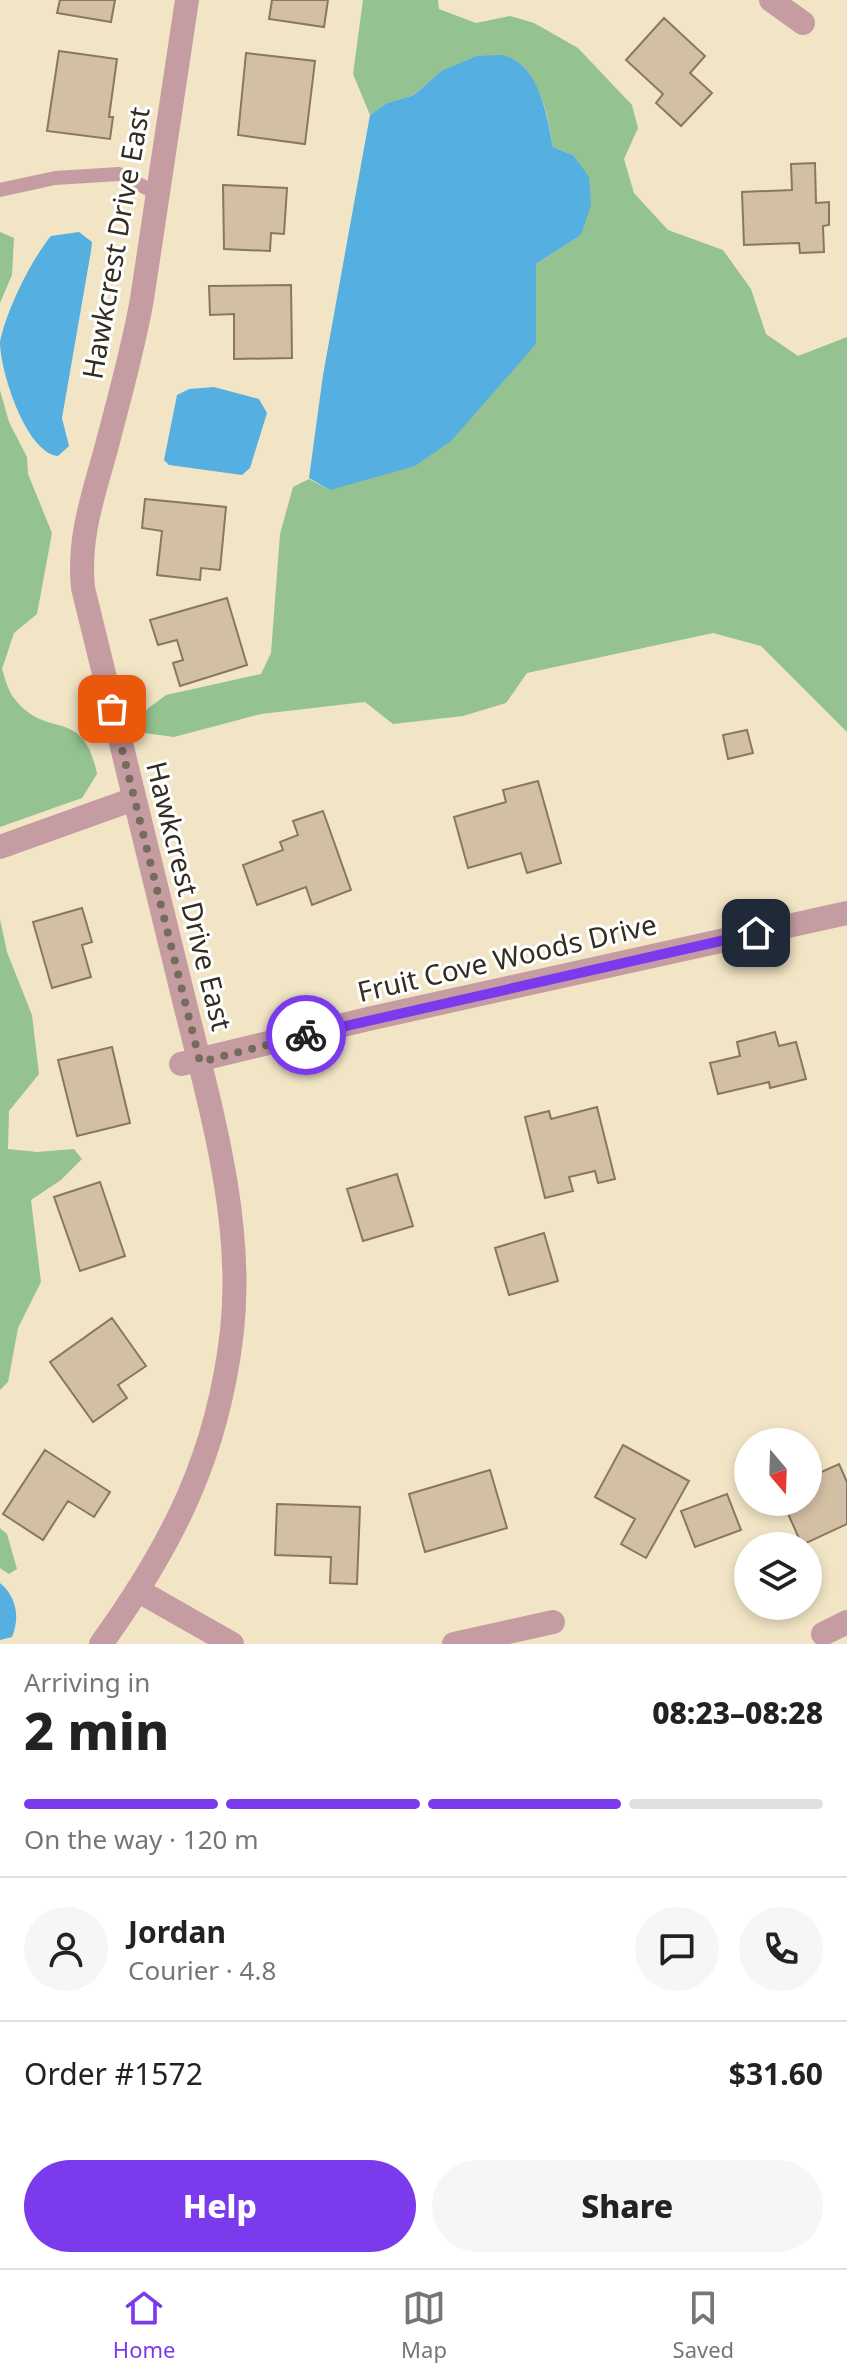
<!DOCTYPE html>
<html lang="en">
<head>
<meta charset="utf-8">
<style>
	:root { --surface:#fff; --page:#f6f6f6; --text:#222; --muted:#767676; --line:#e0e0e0; --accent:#7c3aed }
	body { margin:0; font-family:"Noto Sans",sans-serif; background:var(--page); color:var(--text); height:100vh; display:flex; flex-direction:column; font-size:30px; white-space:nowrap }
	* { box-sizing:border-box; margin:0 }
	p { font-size:26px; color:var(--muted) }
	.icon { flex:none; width:44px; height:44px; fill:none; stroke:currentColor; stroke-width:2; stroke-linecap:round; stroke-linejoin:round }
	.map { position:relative; height:1644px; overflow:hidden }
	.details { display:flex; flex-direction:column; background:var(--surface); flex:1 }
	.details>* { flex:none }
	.needle { width:52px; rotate:161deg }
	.buttons { position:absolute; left:734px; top:1428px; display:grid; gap:16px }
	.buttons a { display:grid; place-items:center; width:88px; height:88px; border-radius:50%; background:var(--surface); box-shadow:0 4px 12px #0003; font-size:40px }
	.pin { position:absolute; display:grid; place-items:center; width:68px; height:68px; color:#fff; margin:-34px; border-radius:16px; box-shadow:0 4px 12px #0006 }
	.courier { position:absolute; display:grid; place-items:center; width:80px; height:80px; margin:-40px; border:6px solid #7c3aed; border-radius:50%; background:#fff; color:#222; box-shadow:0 2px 10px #0007 }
	.head em { font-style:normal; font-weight:800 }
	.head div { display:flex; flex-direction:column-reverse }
	.head { display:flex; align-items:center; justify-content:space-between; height:136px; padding:0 24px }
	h1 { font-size:52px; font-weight:800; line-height:60px }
	.bar { display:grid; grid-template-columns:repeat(4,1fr); gap:12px 8px; align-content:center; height:96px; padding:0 24px }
	.bar i { height:10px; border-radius:6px; background:var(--line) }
	.bar .on { background:var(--accent) }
	.bar p { grid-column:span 4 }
	.line { display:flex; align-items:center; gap:20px; padding:0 24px; border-top:2px solid var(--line) }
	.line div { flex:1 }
	.round { display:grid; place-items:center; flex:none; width:84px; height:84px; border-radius:42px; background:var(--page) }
	.cta { display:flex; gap:16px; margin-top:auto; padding:16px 24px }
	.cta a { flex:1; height:92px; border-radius:48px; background:var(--accent); color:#fff; font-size:32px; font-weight:800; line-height:92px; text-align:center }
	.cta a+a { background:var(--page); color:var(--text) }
	.tabs { display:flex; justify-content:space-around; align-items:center; height:112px; border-top:2px solid var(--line); background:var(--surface); font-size:22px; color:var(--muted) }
	.tabs a { display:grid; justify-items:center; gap:4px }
	.tabs .on { color:var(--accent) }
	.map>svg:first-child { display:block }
	.green { fill:#94c290 }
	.water { fill:#55b0e1 }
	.building { fill:#d3c0a4; stroke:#89775e; stroke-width:2 }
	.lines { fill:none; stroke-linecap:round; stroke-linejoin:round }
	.lane { stroke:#c59ca2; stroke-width:14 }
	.street { stroke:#c59ca2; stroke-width:24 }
	.done { stroke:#756d5b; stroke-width:8; stroke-dasharray:0 14.4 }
	.route { stroke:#7c3aed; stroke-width:10 }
	.labels { text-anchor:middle; stroke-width:6; stroke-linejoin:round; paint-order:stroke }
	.street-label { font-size:28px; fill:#322d21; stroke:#fff }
</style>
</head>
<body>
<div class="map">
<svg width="847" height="1644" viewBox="0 0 847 1644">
	<rect width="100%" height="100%" fill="#f2e5c6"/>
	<path class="green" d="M 363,0 L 438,0 L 439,9 L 476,23 L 510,16 L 534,23 L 578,48 L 632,105 L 638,128 L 624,159 L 634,193 L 668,230 L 723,250 L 751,289 L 766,334 L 798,356 L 847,337 L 847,732 L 761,646 L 713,633 L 527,673 L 506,703 L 463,716 L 393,724 L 365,702 L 261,714 L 174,737 L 144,733 L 142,713 L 166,695 L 261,674 L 271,653 L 280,534 L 293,487 L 309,479 L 330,490 L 536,344 L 536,264 L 581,235 L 573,155 L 553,147 C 546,106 542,81 507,56 L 441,71 L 414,95 L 387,103 L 370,115 L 353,74 Z
		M 0,232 L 14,238 L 12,275 L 0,303 Z
		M 0,390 L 9,422 L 27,457 L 28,474 L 52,533 L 37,614 L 14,633 L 2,669 C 5,678 8,691 14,698 C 47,742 83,704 97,774 L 82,798 L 0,827 Z
		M 0,919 L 7,952 L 32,1015 L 39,1074 L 9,1111 L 8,1149 L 37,1152 L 74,1149 L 82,1159 L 61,1180 L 31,1200 L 41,1282 L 18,1328 L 8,1382 L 0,1390 Z
		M 0,1528 L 7,1534 L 17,1569 L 9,1574 L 0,1568 Z"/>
	<path class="water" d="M 477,56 C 486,56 501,53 509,57 C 541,71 547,117 553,147 L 573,155 L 589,177 L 591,205 L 581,235 L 536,264 L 536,344 L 451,441 L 415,466 L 330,490 L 309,478 L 323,375 L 370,115 L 387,103 L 414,95 L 441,71 Z
		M 79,232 L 92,242 L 91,251 L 62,418 L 69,446 L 58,456 C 26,453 0,371 0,342 C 6,311 31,260 51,236 Z
		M 214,387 L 259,399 L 267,413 L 250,468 L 242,475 L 169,465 L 164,460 L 177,395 L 189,389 Z
		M 0,1583 C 17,1597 20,1618 12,1637 L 0,1640 Z"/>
	<path class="building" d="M 60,0 L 115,0 L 111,22 L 57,13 Z
		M 272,0 L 328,0 L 324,27 L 269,19 Z
		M 664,18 L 705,56 L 690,73 L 712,93 L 681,126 L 656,103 L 663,94 L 626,60 Z
		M 59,51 L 117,59 L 109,117 L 113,117 L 110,139 L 47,131 Z
		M 246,53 L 315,61 L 305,144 L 238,135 Z
		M 815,163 L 816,203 L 829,202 L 829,225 L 823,226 L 824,252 L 800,253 L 799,243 L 744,245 L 742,192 L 792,190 L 791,164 Z
		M 223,185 L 287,188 L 284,234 L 271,233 L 270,251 L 224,249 Z
		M 291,285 L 292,358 L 234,359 L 234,314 L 210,315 L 209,286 Z
		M 145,499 L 226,507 L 220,570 L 201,568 L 200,580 L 157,575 L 162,531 L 142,528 Z
		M 227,598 L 247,665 L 180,686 L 173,663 L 183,660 L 177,640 L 158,645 L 150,620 Z
		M 747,730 L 753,753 L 728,759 L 723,735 Z
		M 538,781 L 561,863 L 527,873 L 521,853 L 468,868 L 454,817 L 506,802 L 503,790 Z
		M 323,811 L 351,890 L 312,905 L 306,887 L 257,905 L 243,865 L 283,850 L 280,842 L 298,835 L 293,821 Z
		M 82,908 L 92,942 L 82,945 L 91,977 L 52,988 L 33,922 Z
		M 775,1032 L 779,1046 L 796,1042 L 806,1079 L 770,1088 L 769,1082 L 718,1094 L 710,1063 L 740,1056 L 737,1042 Z
		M 112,1047 L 130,1123 L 77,1136 L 58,1060 Z
		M 597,1107 L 615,1179 L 598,1183 L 595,1171 L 569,1177 L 573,1191 L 545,1198 L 525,1117 L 549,1111 L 551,1119 Z
		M 397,1174 L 413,1226 L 363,1241 L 347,1189 Z
		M 100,1182 L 125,1256 L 80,1271 L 54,1197 Z
		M 544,1233 L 558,1281 L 509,1295 L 495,1248 Z
		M 112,1318 L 146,1366 L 118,1385 L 127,1398 L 93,1422 L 50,1362 Z
		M 623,1445 L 689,1481 L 646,1558 L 621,1544 L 635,1519 L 595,1497 Z
		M 45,1450 L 110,1492 L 94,1517 L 68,1501 L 43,1540 L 3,1514 Z
		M 839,1464 L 847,1482 L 847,1524 L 802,1545 L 785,1507 L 808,1502 L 808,1497 L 815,1493 L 808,1478 Z
		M 490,1470 L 507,1528 L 425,1552 L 409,1494 Z
		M 727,1494 L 741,1530 L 695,1547 L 681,1511 Z
		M 277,1504 L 360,1507 L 357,1584 L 330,1583 L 331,1557 L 275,1555 Z"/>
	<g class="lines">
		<path class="lane" d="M 0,190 L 55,178 L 119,174 L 158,194"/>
		<path class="street" d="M 771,0 L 803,23
			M 0,847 L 134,799
			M 181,1064 L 368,1019 L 847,913
			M 139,1591 L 232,1644
			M 823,1634 L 847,1622
			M 101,1644 C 173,1544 218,1455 232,1331 C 244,1222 211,1109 185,1004 C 152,865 116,727 83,588 C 78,538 93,496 106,449 C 119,399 133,350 142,299 L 187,0
			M 454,1644 L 553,1622"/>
	</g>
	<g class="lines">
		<path class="done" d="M 112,709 L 200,1062 L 306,1035"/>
		<path class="route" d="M 306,1035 L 756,933"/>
	</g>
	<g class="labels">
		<g class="street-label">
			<text transform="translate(116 243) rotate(-80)" y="10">Hawkcrest Drive East</text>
			<text transform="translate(189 896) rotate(76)" y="10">Hawkcrest Drive East</text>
			<text transform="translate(507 958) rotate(-13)" y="10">Fruit Cove Woods Drive</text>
		</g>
	</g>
</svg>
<div class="buttons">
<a><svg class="needle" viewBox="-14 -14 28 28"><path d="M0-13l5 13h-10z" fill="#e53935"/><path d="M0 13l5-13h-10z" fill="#767676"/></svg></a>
<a><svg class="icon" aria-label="layers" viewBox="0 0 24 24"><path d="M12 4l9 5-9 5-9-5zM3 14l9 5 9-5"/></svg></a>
</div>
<div class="pin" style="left:112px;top:709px;background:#ea580c"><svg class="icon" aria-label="bag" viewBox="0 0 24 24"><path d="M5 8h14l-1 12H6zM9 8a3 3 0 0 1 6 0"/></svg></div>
<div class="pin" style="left:756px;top:933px;background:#1f2937"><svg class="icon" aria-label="home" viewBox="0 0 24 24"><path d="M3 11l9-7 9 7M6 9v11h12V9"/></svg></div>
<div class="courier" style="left:306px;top:1035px"><svg class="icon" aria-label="bike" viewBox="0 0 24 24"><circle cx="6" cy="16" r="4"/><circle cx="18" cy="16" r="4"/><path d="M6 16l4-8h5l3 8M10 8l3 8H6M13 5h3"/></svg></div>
</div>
<section class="details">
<div class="head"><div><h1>2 min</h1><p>Arriving in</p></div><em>08:23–08:28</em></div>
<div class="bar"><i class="on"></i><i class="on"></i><i class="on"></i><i></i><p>On the way · 120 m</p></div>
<div class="line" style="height:144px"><a class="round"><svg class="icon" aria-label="person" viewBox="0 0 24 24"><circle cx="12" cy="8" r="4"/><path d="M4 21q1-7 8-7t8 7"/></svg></a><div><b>Jordan</b><p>Courier · 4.8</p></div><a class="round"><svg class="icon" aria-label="chat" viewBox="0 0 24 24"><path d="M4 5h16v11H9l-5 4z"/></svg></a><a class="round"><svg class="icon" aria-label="phone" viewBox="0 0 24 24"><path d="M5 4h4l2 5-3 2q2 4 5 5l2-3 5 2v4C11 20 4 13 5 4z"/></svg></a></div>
<div class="line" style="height:104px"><div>Order #1572</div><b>$31.60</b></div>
<div class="cta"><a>Help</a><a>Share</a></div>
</section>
<nav class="tabs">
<a class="on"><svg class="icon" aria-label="home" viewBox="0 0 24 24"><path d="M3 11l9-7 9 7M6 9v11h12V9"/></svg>Home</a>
<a><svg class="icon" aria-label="map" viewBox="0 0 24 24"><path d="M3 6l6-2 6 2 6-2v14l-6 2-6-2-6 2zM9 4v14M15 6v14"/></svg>Map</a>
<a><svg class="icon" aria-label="saved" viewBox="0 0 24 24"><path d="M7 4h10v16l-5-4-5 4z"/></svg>Saved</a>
</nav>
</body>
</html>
